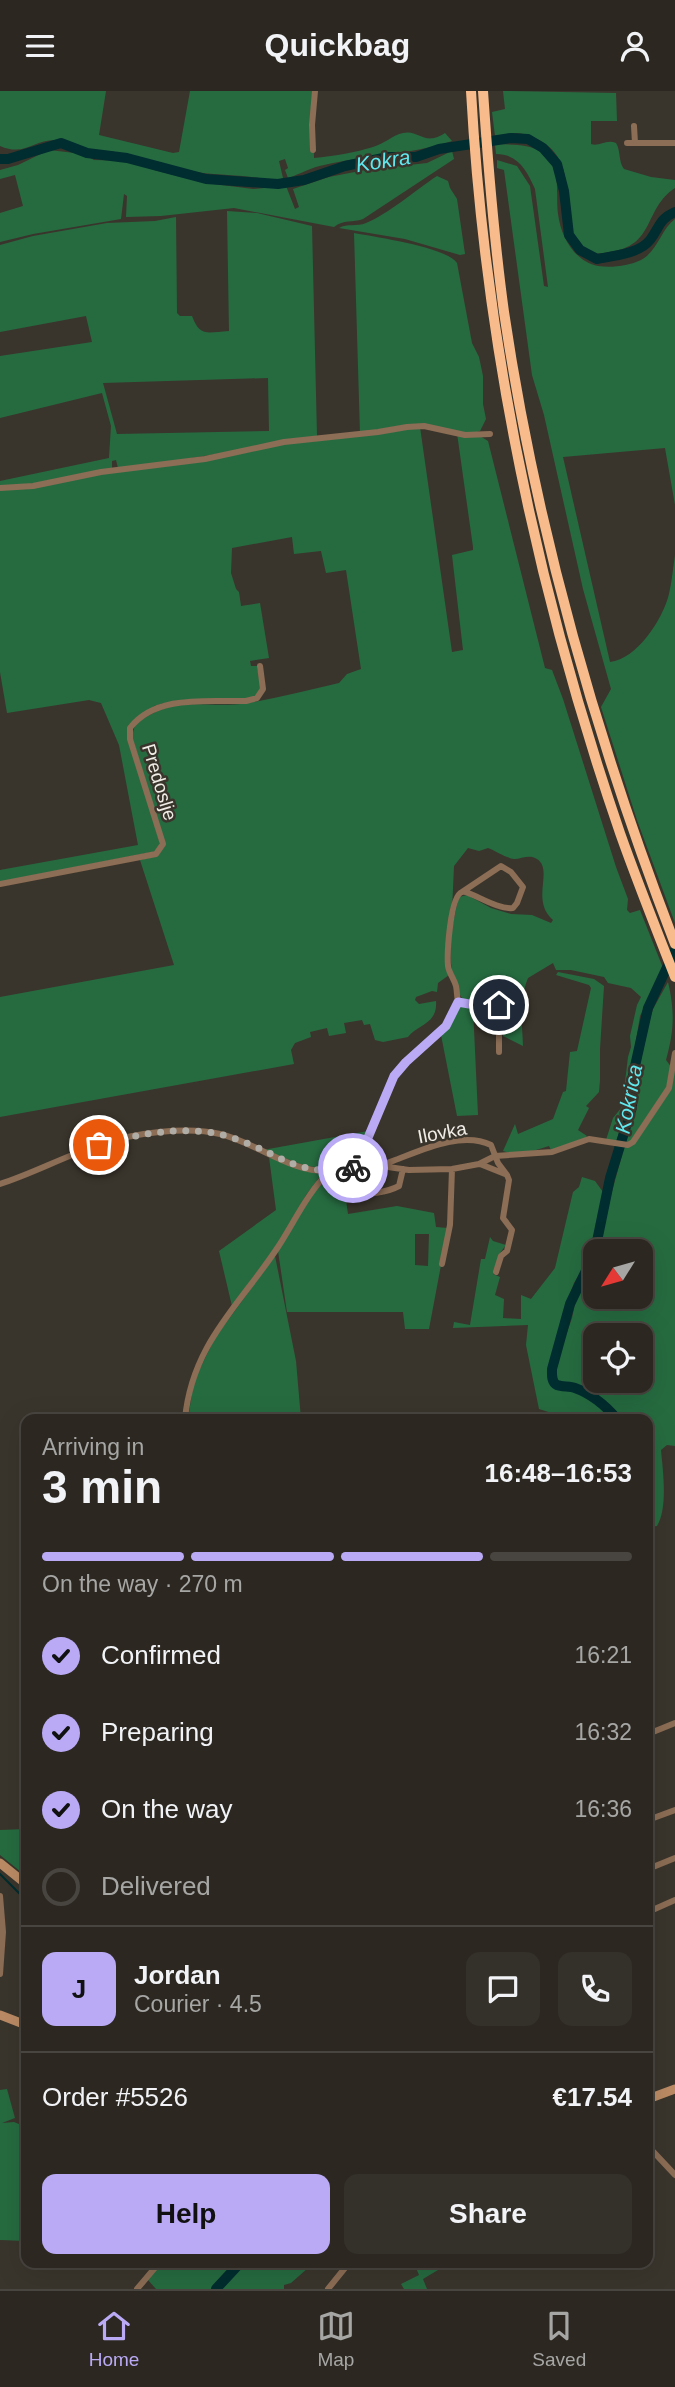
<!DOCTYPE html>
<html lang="en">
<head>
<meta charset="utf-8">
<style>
	:root { --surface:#2c2821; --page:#34302a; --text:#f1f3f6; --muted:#a6a6a5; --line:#48443f; --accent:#baaaf6 }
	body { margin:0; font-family:Arial,sans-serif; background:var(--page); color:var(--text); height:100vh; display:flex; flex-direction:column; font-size:26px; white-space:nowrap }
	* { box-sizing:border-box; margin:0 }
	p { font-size:23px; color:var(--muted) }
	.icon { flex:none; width:38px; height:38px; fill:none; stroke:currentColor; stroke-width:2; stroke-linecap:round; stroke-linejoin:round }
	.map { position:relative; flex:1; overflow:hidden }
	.side { position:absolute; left:21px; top:1323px; width:632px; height:854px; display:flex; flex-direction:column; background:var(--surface); border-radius:14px; box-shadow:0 7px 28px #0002,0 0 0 2px var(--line) }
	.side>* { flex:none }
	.needle { width:46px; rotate:233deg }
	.tools { position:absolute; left:583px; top:1148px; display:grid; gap:14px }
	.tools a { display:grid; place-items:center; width:70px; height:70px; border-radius:14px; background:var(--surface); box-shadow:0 7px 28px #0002,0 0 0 2px var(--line); font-size:35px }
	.pin { position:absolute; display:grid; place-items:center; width:60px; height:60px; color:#fff; margin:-30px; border:4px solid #fff; border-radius:50%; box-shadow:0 2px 7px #0007 }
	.courier { position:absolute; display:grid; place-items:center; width:70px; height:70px; margin:-35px; border:5px solid #baaaf6; border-radius:50%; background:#fff; color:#222; box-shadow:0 2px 9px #0007 }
	.summary em { font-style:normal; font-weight:700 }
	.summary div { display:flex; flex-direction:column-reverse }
	.summary { display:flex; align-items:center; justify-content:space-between; height:119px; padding:0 21px }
	h1 { font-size:46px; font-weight:700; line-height:52px }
	.bar { display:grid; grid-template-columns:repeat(4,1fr); gap:10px 7px; align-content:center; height:84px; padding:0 21px }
	.bar i { height:9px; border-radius:5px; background:var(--line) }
	.bar .current { background:var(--accent) }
	.bar p { grid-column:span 4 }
	.line { display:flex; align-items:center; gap:18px; padding:0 21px; border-top:2px solid var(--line) }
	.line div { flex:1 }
	.round { display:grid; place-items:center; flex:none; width:74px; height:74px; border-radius:14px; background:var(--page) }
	ol { padding:0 21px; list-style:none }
	li { display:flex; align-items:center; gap:21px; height:77px }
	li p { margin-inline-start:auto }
	li .icon { padding:7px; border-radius:50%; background:var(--accent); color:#111; stroke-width:4 }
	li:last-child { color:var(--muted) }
	li i { width:38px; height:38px; border:4px solid var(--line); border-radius:50% }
	.button { display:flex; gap:14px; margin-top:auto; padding:14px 21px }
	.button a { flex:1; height:80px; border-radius:14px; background:var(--accent); color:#111; font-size:28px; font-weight:700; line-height:80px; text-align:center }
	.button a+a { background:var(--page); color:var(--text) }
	header { display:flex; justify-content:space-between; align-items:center; height:91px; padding:0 21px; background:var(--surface); font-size:32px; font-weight:700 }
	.tabs { display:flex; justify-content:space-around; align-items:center; height:98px; border-top:2px solid var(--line); background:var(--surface); font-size:19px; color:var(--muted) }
	.tabs a { display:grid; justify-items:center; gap:4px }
	.tabs .current { color:var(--accent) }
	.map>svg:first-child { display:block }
	.green { fill:#266b40; fill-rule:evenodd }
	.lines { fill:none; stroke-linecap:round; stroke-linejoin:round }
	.stream { stroke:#002d2f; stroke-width:2 }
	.river { stroke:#002d2f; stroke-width:10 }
	.street { stroke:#8c6d55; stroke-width:6 }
	.secondary { stroke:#bc8b65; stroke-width:9 }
	.highway { stroke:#f8bb8c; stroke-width:10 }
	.done { stroke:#b0ada6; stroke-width:7; stroke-dasharray:0 12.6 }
	.route { stroke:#baaaf6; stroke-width:9 }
	.labels { text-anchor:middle; stroke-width:5; stroke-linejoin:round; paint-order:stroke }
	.street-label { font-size:19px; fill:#f0ede7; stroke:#3a352c }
	.water-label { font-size:21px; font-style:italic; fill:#5fe8ee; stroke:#3a352c }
</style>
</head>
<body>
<header><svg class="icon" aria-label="menu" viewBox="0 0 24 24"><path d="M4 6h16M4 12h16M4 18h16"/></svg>Quickbag<svg class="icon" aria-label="person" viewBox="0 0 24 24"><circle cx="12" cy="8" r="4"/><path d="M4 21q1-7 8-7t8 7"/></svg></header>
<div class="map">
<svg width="675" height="2198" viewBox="0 0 675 2198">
	<rect width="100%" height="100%" fill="#3a352c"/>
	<path class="green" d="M 0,0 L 106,0 L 99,44 L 173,62 L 179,61 L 190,0 L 313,0 L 314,67 C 334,65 354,62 373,56 C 384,53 393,44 403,42 C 419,38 424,56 445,42 L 452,50 C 410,64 366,64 324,74 C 312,76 300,83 288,87 L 285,79 L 288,77 L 285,68 L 279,70 L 283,87 L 275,90 C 247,83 217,85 189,80 C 163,75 140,66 115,61 C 106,59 96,61 88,58 C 77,54 68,49 57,49 C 33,48 26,66 0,55 Z
		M 503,0 L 616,2 L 617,30 L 591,30 L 591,53 C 599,56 606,48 616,52 C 621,60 618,70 624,78 L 651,86 L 675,89 L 675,97 C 643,118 656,155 609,161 C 603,162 594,164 588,160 C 550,137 588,72 537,48 C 530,45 523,42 516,42 C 509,42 501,44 495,45 L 492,21 L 505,18 Z
		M 495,53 C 510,54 530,52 542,62 C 563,80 555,100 558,123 C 561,146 574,170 598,175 C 611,177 629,175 641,169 C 658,160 661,138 675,128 L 675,414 L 665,357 L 563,366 L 610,571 C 637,568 663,528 669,503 C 672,490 673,477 675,464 L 675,832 L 637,729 L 601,616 L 611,598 L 583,498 L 544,324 L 532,284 L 504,79 L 497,77 L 497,69 L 517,75 L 530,95 L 544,195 L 548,196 L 535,98 C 527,80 518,63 496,63 Z
		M 49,59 L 83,63 L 94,69 L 130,70 L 154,79 L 206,92 L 253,98 L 286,95 L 295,118 L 299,116 L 293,98 L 329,86 L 365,79 L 427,72 L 452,60 L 454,68 L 363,128 C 352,132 344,128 334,136 L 234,117 L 161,125 L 126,126 L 127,105 L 124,103 L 121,128 L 33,143 L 0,151 L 0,122 L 23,115 L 15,84 L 0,88 L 0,79 L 18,74 Z
		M 437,85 L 448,90 L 450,97 L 457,108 L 465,163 L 460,164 L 405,148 L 339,137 C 347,132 357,136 366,132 C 387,124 417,98 437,85 Z
		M 227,120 L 257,122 L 312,135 L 317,345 L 185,370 L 118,377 L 116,369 L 112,370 L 112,378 L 56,390 L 0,396 L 0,390 L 109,367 L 111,335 L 102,302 L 0,327 L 0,265 L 92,251 L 86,225 L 0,241 L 0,154 L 33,145 L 107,132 L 155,130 L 176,126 L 177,222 L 180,225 L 192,225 C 200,247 208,241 229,240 ZM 268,287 L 269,340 L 117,343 L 103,292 Z
		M 354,142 C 375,146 446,156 457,172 L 472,252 L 479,266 L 483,285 L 483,313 L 486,328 L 480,340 L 471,343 L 434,335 L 360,342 Z
		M 420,336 L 452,561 L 463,559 L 452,464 L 473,459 L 473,456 L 457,342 L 480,345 L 488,350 L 545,577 L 552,579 L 563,608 L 616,776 L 628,808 L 627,819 L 630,822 L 640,819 L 663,877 L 640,925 L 630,985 L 629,1011 L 616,1051 L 606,1049 L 613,1027 L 622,1016 L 628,966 L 631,956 L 630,945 L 637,914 L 641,906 L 631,897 L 608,892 L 604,886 L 571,879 L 556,879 L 553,872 L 528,887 C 519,909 522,931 523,955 L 503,945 L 500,907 L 463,909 C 444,878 450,841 459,806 L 467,804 L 491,817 L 511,823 L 532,824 L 551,832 L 553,829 C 530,809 554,779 537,768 C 529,763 522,768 514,768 C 506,767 496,760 488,757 L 479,760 L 468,757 L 454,775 L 449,884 L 438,892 L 437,901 L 432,900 L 416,906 L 415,909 L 419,913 L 436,910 C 438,933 418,933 408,946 L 383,951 L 375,949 L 370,933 L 364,934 L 362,929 L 344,932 L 346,942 L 329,945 L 327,937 L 310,941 L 311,946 L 295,952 L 291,959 L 294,973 L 0,1026 L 0,906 L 174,874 L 140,769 L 157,765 L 165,755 L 132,645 L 135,634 C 177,601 201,619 248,612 C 278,607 309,599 339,592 L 347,583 L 361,578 L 346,479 L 326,482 L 321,460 L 294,463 L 292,446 L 232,457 L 231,482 L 236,498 L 239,501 L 241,515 L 260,512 L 269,567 L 250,570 L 251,575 L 257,575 L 261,598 L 258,604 L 247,608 L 164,612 L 154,615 L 128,637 L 160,753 L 157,760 L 0,791 L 0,779 L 138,754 L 119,654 L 101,612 L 89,609 L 7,622 L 0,581 L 0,398 L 278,353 Z
		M 558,881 L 594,888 L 604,895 L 600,958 L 600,989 L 599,1001 L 586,1015 L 589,1017 L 578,1039 L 587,1045 L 583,1049 L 551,1059 L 549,1055 C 534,1060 518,1065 503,1060 L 515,1033 L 518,1043 L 553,1028 L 563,1001 L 566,1000 L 570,961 L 577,960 L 591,897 L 589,894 L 556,884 Z
		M 668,891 C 675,921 674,940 666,969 L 675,981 L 675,1355 L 667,1354 L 661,1359 C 663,1380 668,1417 657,1435 L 648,1436 L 648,1328 L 621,1328 C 605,1308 585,1296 559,1292 L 554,1279 L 572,1227 L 577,1203 L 595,1170 L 595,1206 L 640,1206 L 640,1160 L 599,1160 L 611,1104 L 633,1025 L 637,988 L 649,932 L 653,918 ZM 595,1244 L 640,1244 L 640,1290 L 595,1290 Z
		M 463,914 L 471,914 L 473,917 L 478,1024 L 457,1025 L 441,944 L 457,918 Z
		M 368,1040 L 364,1066 L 355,1075 L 333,1078 L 306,1075 L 263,1059 Z
		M 269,1066 L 321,1084 L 306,1104 L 285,1143 L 232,1215 L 219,1160 L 276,1119 Z
		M 344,1080 L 348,1084 L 353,1100 L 345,1102 L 348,1123 L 397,1115 L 434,1122 L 436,1136 L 448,1137 L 429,1238 L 405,1238 L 403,1221 L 287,1221 L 278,1160 L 306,1111 L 330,1084 ZM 415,1143 L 429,1143 L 428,1175 L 415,1174 Z
		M 582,1086 L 595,1090 L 603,1101 L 591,1163 L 574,1192 L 561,1228 L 559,1246 L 549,1271 L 549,1282 L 551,1291 L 555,1295 L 585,1304 L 594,1309 L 612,1328 L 559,1328 L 558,1324 L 539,1318 L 526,1254 L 528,1234 L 453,1237 L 454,1231 L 470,1234 L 481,1168 L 485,1168 L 490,1146 L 493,1150 L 506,1154 L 500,1162 L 493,1183 L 500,1186 L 495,1204 L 504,1208 L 503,1227 L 521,1228 L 521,1204 L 531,1208 L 555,1177 L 573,1101 L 579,1096 Z
		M 275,1165 L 296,1270 L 301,1328 L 188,1328 L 194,1290 L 215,1247 Z
		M 26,1738 L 26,1785 L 0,1764 L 0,1739 Z
		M 7,1998 L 15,2027 L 2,2032 L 14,2031 L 26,2036 L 26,2159 L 26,2150 L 0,2149 L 0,1999 Z
		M 161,2172 L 237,2172 L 213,2198 L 156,2198 L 148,2189 Z
		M 244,2172 L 315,2172 L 311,2178 L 308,2177 L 291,2192 L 284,2194 L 284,2198 L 219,2198 L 235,2184 Z
		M 414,2172 L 447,2172 L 448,2173 L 423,2188 L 427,2198 L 404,2198 L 401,2193 L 419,2184 Z"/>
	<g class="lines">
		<path class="stream" d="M 0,1783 L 26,1809"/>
		<path class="river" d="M 0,68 L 8,68 L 61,52 L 87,62 L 127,67 L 206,88 L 278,93 L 304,89 L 345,75 L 388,66 L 416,66 L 439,58 L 511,47 L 528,48 L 543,57 L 557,73 L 564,100 L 569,144 L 580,159 L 597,168 C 613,165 639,163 650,149 C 660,136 659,128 675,121
			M 595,1160 L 610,1087 L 632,1016 L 633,984 L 648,917 L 675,859
			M 595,1161 L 570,1213 L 552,1278 C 552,1283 551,1291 557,1294 C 562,1296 570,1295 575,1297 C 592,1303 605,1314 617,1328
			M 216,2198 L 240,2172"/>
		<path class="street" d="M 634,35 L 635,52
			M 627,52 L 675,52
			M 313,59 L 312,34 L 315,0
			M 0,397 L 33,395 L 101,381 L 205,368 L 284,351 L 378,341 L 407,336 L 424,335 L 465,344 L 490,343
			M 0,793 L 156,763 L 163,753 L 130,648 L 130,637 C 156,603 209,611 246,610 L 257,607 L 263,598 L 260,575
			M 458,911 C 457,906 457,900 456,895 C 454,888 449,882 448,875 C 447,863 450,805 462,801 C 469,799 496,819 513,817 L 517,812 L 523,796 L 511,781 L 501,775 L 462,801
			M 480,1073 L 505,1083
			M 367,1074 L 367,1049 L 394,986 L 406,971 L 446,935 L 458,911 L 469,913 L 494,910 L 499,914 L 499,961
			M 381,1075 L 409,1079 L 452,1078 L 479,1073 L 495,1065 L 552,1061 L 589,1048 L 628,1054 L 633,1051 L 669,997 L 675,962
			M 347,1078 L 354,1101 C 366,1105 388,1101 399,1095 L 403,1078
			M 0,1093 C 34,1082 65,1065 99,1054 C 132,1042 186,1035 220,1043 C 258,1052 290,1082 330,1080 C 343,1080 355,1075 367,1074 C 371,1074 374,1075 378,1075 C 384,1074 392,1070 398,1068 C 424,1058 463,1040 491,1054 L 498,1072 L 507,1084
			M 442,1173 L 450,1134 L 452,1078
			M 496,1181 L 501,1165 L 507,1160 L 512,1139 L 503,1127 L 509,1089 L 507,1084
			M 185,1328 C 192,1253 239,1215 278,1156 C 295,1130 307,1102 329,1081
			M 648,1643 L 675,1632
			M 648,1729 L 675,1719
			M 648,1778 L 675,1767
			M 0,1805 L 3,1841 L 0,1883
			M 648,1821 L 675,1809
			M 648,2055 L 675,2084
			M 137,2198 L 159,2172
			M 328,2198 L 349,2172"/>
		<path class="secondary" d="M 0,1772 L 26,1793
			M 0,1924 L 26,1934
			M 648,2008 L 675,1998"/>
		<path class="highway" d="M 471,0 C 485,253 538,503 620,742 C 637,790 656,838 675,886
			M 483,0 C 488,74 494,148 504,221 C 536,438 596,648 675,853"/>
	</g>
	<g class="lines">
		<path class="done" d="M 99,1054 C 141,1042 194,1032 236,1048 C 285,1065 296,1086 353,1077"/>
		<path class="route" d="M 353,1077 L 367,1074 L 367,1049 L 394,985 L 406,971 L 446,935 L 458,911 L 469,913 L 494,910 L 499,914"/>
	</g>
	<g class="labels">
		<g class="street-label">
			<text transform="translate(160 691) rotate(73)" y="7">Predoslje</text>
			<text transform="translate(442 1041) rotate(-11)" y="7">Ilovka</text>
		</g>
		<g class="water-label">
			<text transform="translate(383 70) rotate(-9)" y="7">Kokra</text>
			<text transform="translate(629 1008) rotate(-79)" y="7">Kokrica</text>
		</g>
	</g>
</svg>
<div class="tools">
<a><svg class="needle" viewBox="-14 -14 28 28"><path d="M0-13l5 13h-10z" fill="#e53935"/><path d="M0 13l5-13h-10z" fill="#a6a6a5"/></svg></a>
<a><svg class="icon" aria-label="locate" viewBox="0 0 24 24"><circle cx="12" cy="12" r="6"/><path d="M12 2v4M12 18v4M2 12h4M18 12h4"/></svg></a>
</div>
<div class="pin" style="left:99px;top:1054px;background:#ea580c"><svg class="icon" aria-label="bag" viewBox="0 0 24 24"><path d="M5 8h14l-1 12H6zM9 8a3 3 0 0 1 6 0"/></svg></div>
<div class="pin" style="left:499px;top:914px;background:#1f2937"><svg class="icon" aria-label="home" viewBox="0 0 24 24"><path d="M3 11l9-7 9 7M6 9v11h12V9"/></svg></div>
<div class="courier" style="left:353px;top:1077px"><svg class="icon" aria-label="bike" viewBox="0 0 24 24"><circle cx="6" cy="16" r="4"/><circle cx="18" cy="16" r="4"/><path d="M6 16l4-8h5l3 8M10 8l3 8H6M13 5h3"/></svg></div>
<section class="side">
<div class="summary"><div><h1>3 min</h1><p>Arriving in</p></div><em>16:48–16:53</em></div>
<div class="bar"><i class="current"></i><i class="current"></i><i class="current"></i><i></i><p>On the way · 270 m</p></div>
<ol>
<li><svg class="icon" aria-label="check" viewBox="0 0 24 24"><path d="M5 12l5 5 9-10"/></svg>Confirmed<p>16:21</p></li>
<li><svg class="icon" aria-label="check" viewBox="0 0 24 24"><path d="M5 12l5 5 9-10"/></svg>Preparing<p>16:32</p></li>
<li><svg class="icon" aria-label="check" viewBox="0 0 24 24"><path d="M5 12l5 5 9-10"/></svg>On the way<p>16:36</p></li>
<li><i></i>Delivered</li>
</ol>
<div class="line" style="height:126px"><b class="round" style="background:var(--accent);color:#111">J</b><div><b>Jordan</b><p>Courier · 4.5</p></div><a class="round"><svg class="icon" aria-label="chat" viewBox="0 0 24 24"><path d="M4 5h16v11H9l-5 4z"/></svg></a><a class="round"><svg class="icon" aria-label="phone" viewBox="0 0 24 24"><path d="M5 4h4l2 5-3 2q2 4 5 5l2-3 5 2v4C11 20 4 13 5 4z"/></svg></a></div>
<div class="line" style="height:91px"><div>Order #5526</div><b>€17.54</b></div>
<div class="button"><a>Help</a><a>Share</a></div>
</section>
</div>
<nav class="tabs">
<a class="current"><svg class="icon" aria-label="home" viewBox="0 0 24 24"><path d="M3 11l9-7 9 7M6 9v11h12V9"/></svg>Home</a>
<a><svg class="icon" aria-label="map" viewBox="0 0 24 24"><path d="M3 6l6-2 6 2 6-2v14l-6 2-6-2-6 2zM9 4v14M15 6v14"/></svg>Map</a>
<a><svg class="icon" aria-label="saved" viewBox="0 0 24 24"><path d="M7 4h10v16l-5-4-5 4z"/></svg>Saved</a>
</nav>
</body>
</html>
